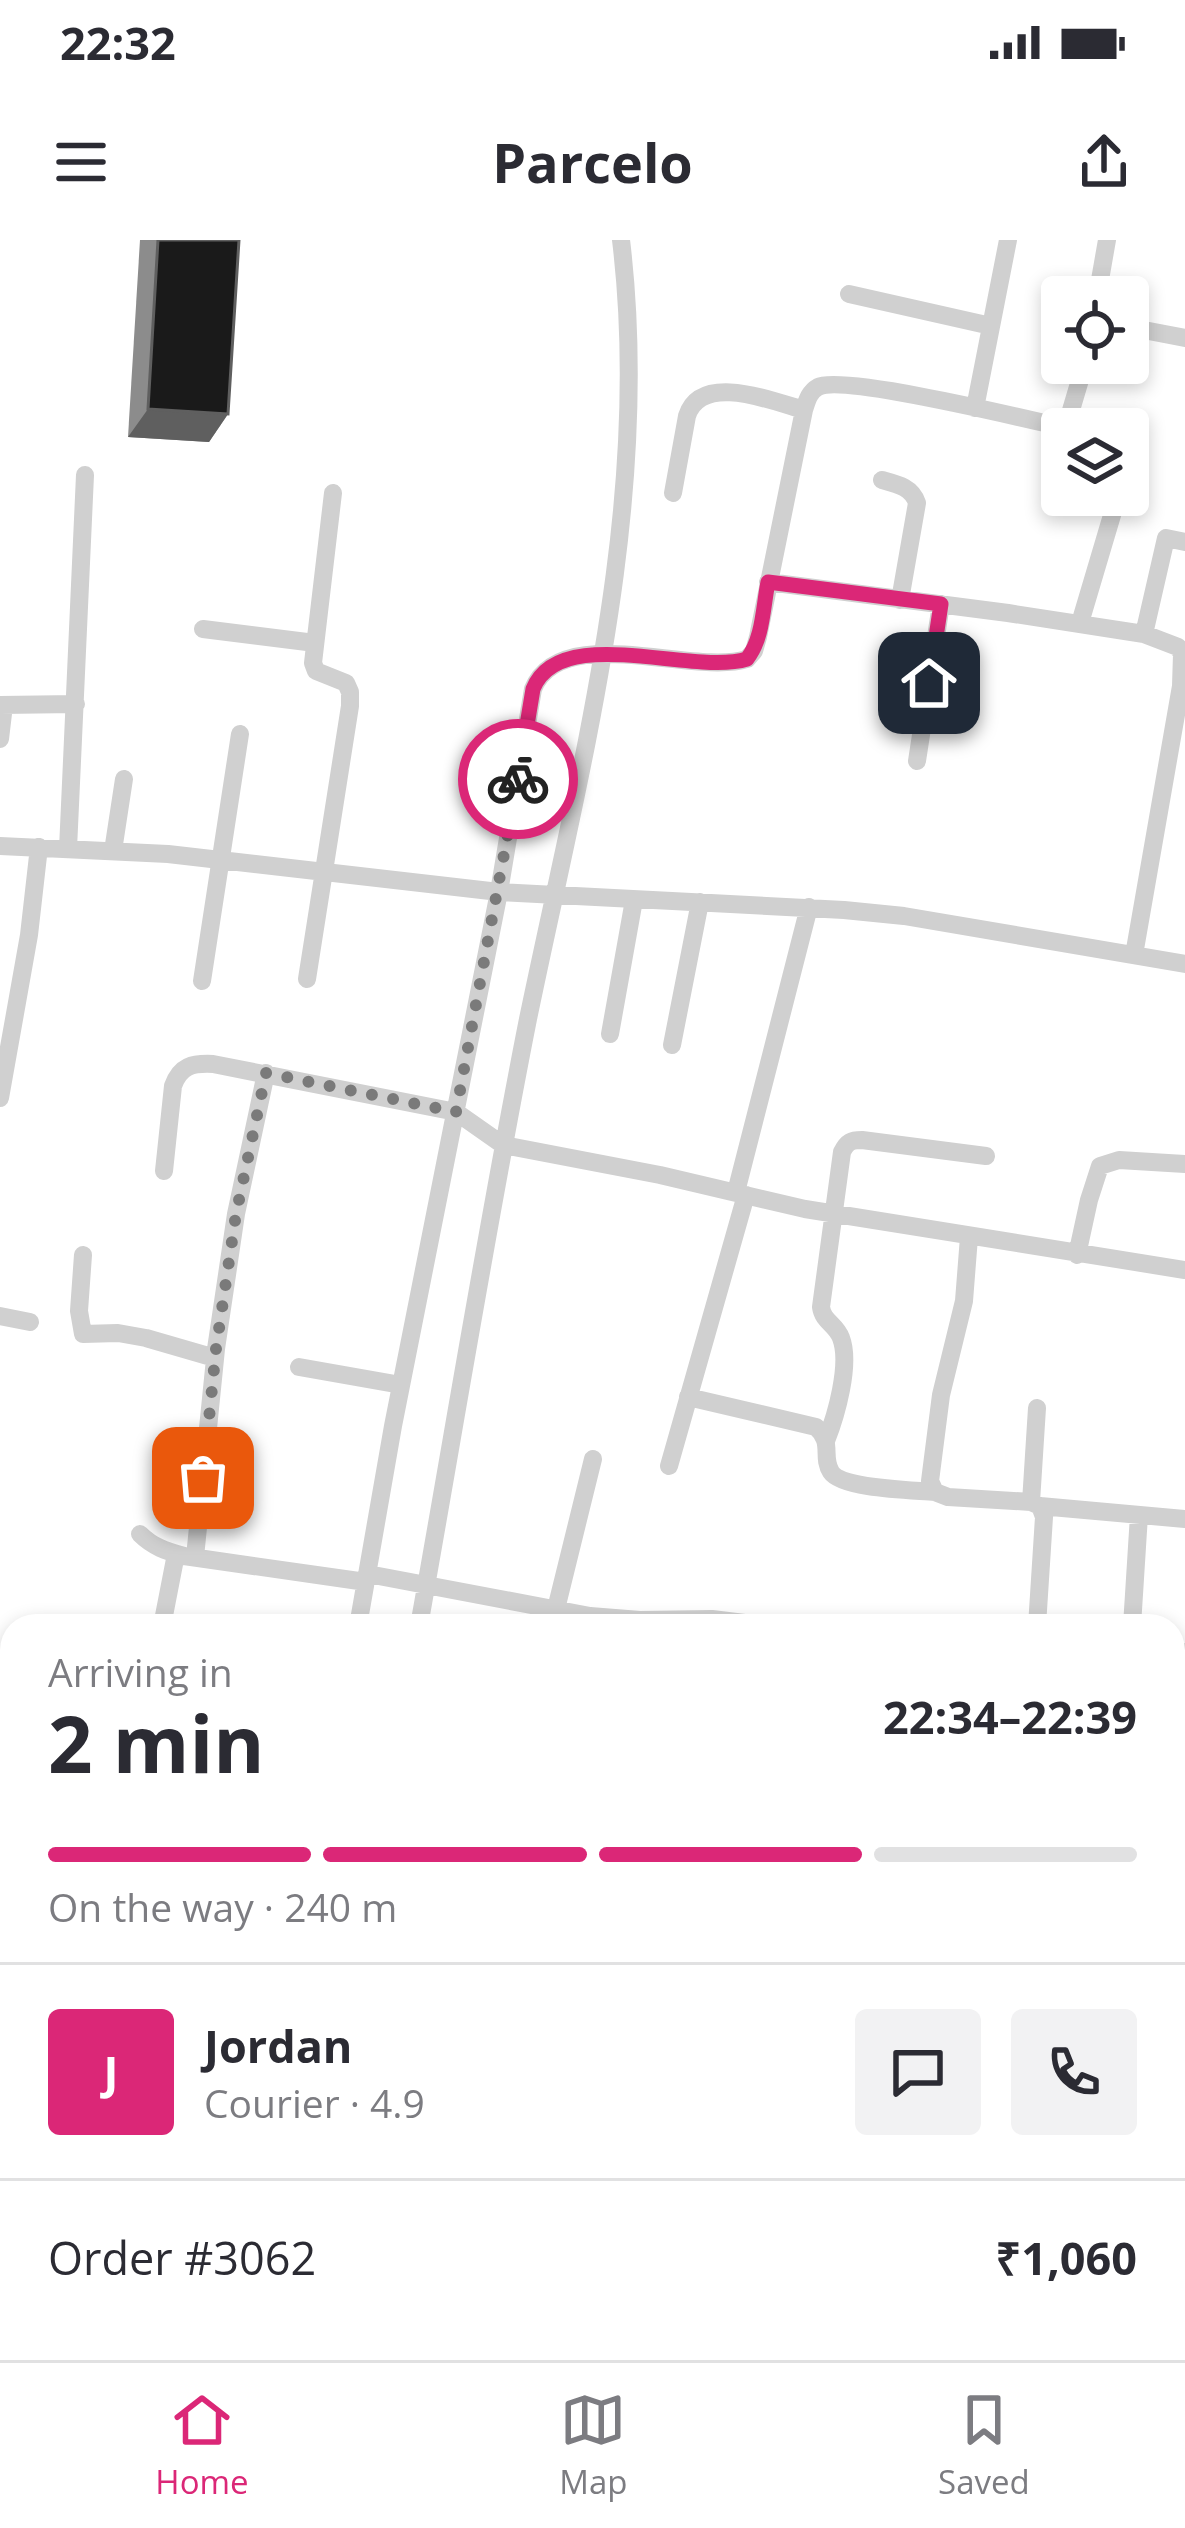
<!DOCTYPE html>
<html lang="en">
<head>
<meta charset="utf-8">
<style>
	:root { --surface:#fff; --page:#f2f2f3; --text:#2b2b33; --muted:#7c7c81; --line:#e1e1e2; --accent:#db2777 }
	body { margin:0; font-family:"Open Sans",sans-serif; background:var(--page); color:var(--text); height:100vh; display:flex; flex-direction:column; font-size:45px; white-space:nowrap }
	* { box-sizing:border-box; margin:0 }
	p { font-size:39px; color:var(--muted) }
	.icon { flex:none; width:66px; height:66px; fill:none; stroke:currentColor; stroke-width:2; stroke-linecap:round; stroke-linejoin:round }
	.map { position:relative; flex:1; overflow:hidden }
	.drawer { position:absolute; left:0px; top:1374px; width:1185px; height:747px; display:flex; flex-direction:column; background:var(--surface); border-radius:36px 36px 0 0; box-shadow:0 6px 18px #0003 }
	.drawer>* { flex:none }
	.fabs { position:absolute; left:1041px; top:36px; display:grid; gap:24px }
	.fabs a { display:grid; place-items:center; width:108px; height:108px; border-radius:12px; background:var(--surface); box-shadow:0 6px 18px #0003; font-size:60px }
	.pin { position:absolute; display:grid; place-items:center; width:102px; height:102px; color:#fff; margin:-51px; border-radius:24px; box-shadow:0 6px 18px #0006 }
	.courier { position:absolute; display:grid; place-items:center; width:120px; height:120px; margin:-60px; border:9px solid #db2777; border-radius:50%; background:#fff; color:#222; box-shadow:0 3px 15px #0007 }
	.summary em { font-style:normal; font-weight:700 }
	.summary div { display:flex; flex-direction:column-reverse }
	.summary { display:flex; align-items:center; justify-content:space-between; height:204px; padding:0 48px }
	h1 { font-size:78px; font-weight:700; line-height:90px }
	.bar { display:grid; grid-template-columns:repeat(4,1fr); gap:18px 12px; align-content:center; height:144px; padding:0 48px }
	.bar i { height:15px; border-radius:9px; background:var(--line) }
	.bar .current { background:var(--accent) }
	.bar p { grid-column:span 4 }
	.line { display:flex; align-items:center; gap:30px; padding:0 48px; border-top:3px solid var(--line) }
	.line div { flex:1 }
	.round { display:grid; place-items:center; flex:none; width:126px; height:126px; border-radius:12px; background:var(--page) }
	.status { display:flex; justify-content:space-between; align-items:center; height:84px; padding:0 60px; background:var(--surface); direction:ltr }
	.status svg { height:33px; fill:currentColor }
	header { display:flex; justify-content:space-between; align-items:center; height:156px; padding:0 48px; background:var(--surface); font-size:54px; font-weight:700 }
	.dock { display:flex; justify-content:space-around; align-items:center; height:168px; border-top:3px solid var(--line); background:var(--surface); font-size:33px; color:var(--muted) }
	.dock a { display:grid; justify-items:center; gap:6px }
	.dock .current { color:var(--accent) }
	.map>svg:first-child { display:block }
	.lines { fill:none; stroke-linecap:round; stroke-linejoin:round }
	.minor { stroke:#d0d0d0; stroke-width:18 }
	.major { stroke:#ababab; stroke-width:24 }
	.highway { stroke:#9a9a9a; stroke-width:27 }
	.wall { fill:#8c8c8c }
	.shaded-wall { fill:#5f5f5f }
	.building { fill:#1a1a1a; stroke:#5f5f5f; stroke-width:3 }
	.done { stroke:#7a7a7a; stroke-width:12; stroke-dasharray:0 21.6 }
	.route { stroke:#db2777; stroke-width:15 }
</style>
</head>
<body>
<div class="status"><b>22:32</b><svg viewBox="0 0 49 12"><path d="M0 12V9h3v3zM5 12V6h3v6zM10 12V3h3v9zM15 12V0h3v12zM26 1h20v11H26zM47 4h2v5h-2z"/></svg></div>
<header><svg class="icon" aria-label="menu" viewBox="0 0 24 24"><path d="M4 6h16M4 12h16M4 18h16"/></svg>Parcelo<svg class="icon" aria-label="share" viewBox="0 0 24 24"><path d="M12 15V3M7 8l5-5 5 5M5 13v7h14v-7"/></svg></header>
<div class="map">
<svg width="1185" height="2120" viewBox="0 0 1185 2120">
	<rect width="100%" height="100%" fill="#fff"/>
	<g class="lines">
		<path class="minor" d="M 849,54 L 991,86
			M 1097,57 L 1107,0
			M 1128,87 L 1185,98
			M 975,168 L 1008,0
			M 882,240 C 897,244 912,247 917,263 L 900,360
			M 673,253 L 687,176 C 701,132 772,161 804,170
			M 768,342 L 1008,373 L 1144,394 L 1178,407 L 1182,414 L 1181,446 L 1134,715
			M 1080,383 L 1118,255
			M 203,389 L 315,403
			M 1144,394 L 1166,298 L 1185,302
			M 0,465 L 76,464
			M 0,499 L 4,465
			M 917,521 L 941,364
			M 0,606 L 168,614 L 499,652 L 844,670 L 904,676 L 1185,724
			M 68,609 L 85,235
			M 113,611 L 124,539
			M 307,739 L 350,466 L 350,452 L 346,443 L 316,431 L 313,423 L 333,253
			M 202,741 L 240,494
			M 610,794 L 634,660
			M 672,805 L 700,662
			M 0,858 L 29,695 L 39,607
			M 164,931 L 173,846 C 180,826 192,823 213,824 L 456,872 L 503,905 L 660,935 L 805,969 L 1185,1030
			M 736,952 L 809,667
			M 969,997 L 964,1061 L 941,1155 L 930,1241 L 935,1252 L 948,1257 L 1031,1262 L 1040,1266 L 1044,1277 L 1037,1386
			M 83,1015 L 79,1071 L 83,1094 L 118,1093 L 146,1098 L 215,1118
			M 1077,1015 L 1089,960 L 1100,926 L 1119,920 L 1185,924
			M 0,1076 L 30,1082
			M 299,1127 L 401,1145
			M 688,1157 L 816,1187 C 834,1203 821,1216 831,1232 C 842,1249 914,1250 935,1252
			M 826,1201 C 836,1176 851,1124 841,1098 C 836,1084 823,1082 821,1067 L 842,912 C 847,902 851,900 862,900 L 986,916
			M 669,1226 L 746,955
			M 1031,1262 L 1037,1168
			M 1040,1266 L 1185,1279
			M 140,1294 C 153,1307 166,1311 184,1316 L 366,1342
			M 195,1317 L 216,1109 L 236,974 L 266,833
			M 368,1334 L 590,1376 L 640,1380 L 712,1379 L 770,1386
			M 556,1369 L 593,1219
			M 162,1386 L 176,1314
			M 358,1386 L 393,1186 L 499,652 L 533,449 C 561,381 692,436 747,419 L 754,411 L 758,397 L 804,170 C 807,161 809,152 818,147 C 841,135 1014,176 1049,184 L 1061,182 L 1069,177 L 1085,123
			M 419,1386 C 455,1184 488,981 528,779 C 581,523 653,263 621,0
			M 1132,1386 L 1139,1275
			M 1173,1411 L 1185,1412
			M 1173,1609 L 1185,1609
			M 0,1762 L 12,1689
			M 205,2109 L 205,2120
			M 507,2109 L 509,2120
			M 712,2109 L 713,2120"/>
		<path class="major" d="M 1173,1953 L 1185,1951
			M 0,1962 L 12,1964"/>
		<path class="highway" d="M 1107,2120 L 1137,2109
			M 1153,2120 L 1185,2108"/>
	</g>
	<path class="wall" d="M 140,0 L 239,0 L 228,174 L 209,202 L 128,197 Z"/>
	<path class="shaded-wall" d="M 148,169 L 228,174 L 209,202 L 128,197 Z"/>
	<path class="building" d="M 158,0 L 239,0 L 228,174 L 148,169 Z"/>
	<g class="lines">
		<path class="done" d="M 203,1238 L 216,1109 L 236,974 L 266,833 L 456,872 L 518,539"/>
		<path class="route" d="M 518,539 L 533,449 C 560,382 692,436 747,419 C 763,399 763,367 768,342 L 941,364 L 929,443"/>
	</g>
</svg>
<div class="fabs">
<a><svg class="icon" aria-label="locate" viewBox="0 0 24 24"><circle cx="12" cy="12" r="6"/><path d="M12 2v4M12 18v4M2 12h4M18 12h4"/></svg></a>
<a><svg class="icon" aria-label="layers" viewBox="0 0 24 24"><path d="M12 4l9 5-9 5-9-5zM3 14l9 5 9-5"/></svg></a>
</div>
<div class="pin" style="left:203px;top:1238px;background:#ea580c"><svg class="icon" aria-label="bag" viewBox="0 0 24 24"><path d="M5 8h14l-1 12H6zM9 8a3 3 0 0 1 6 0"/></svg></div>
<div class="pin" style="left:929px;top:443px;background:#1f2937"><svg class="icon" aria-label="home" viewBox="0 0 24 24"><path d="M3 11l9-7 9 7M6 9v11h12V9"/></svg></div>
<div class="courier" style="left:518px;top:539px"><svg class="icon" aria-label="bike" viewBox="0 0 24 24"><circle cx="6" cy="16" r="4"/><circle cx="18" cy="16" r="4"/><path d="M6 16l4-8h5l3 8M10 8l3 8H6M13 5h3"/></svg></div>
<section class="drawer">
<div class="summary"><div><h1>2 min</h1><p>Arriving in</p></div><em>22:34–22:39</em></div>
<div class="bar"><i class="current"></i><i class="current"></i><i class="current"></i><i></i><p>On the way · 240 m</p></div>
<div class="line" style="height:216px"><b class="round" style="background:var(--accent);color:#fff">J</b><div><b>Jordan</b><p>Courier · 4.9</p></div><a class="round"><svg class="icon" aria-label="chat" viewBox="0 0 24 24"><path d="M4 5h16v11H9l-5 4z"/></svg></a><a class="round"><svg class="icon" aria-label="phone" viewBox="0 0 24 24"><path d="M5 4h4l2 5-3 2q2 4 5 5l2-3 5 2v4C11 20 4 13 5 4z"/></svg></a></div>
<div class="line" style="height:156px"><div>Order #3062</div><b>₹1,060</b></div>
</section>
</div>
<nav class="dock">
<a class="current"><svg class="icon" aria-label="home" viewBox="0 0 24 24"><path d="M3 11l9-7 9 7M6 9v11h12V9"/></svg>Home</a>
<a><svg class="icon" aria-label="map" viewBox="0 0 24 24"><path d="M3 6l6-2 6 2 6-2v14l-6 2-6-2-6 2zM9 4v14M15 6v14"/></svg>Map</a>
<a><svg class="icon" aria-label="saved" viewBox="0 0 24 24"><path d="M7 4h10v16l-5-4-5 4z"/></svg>Saved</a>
</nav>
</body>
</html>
